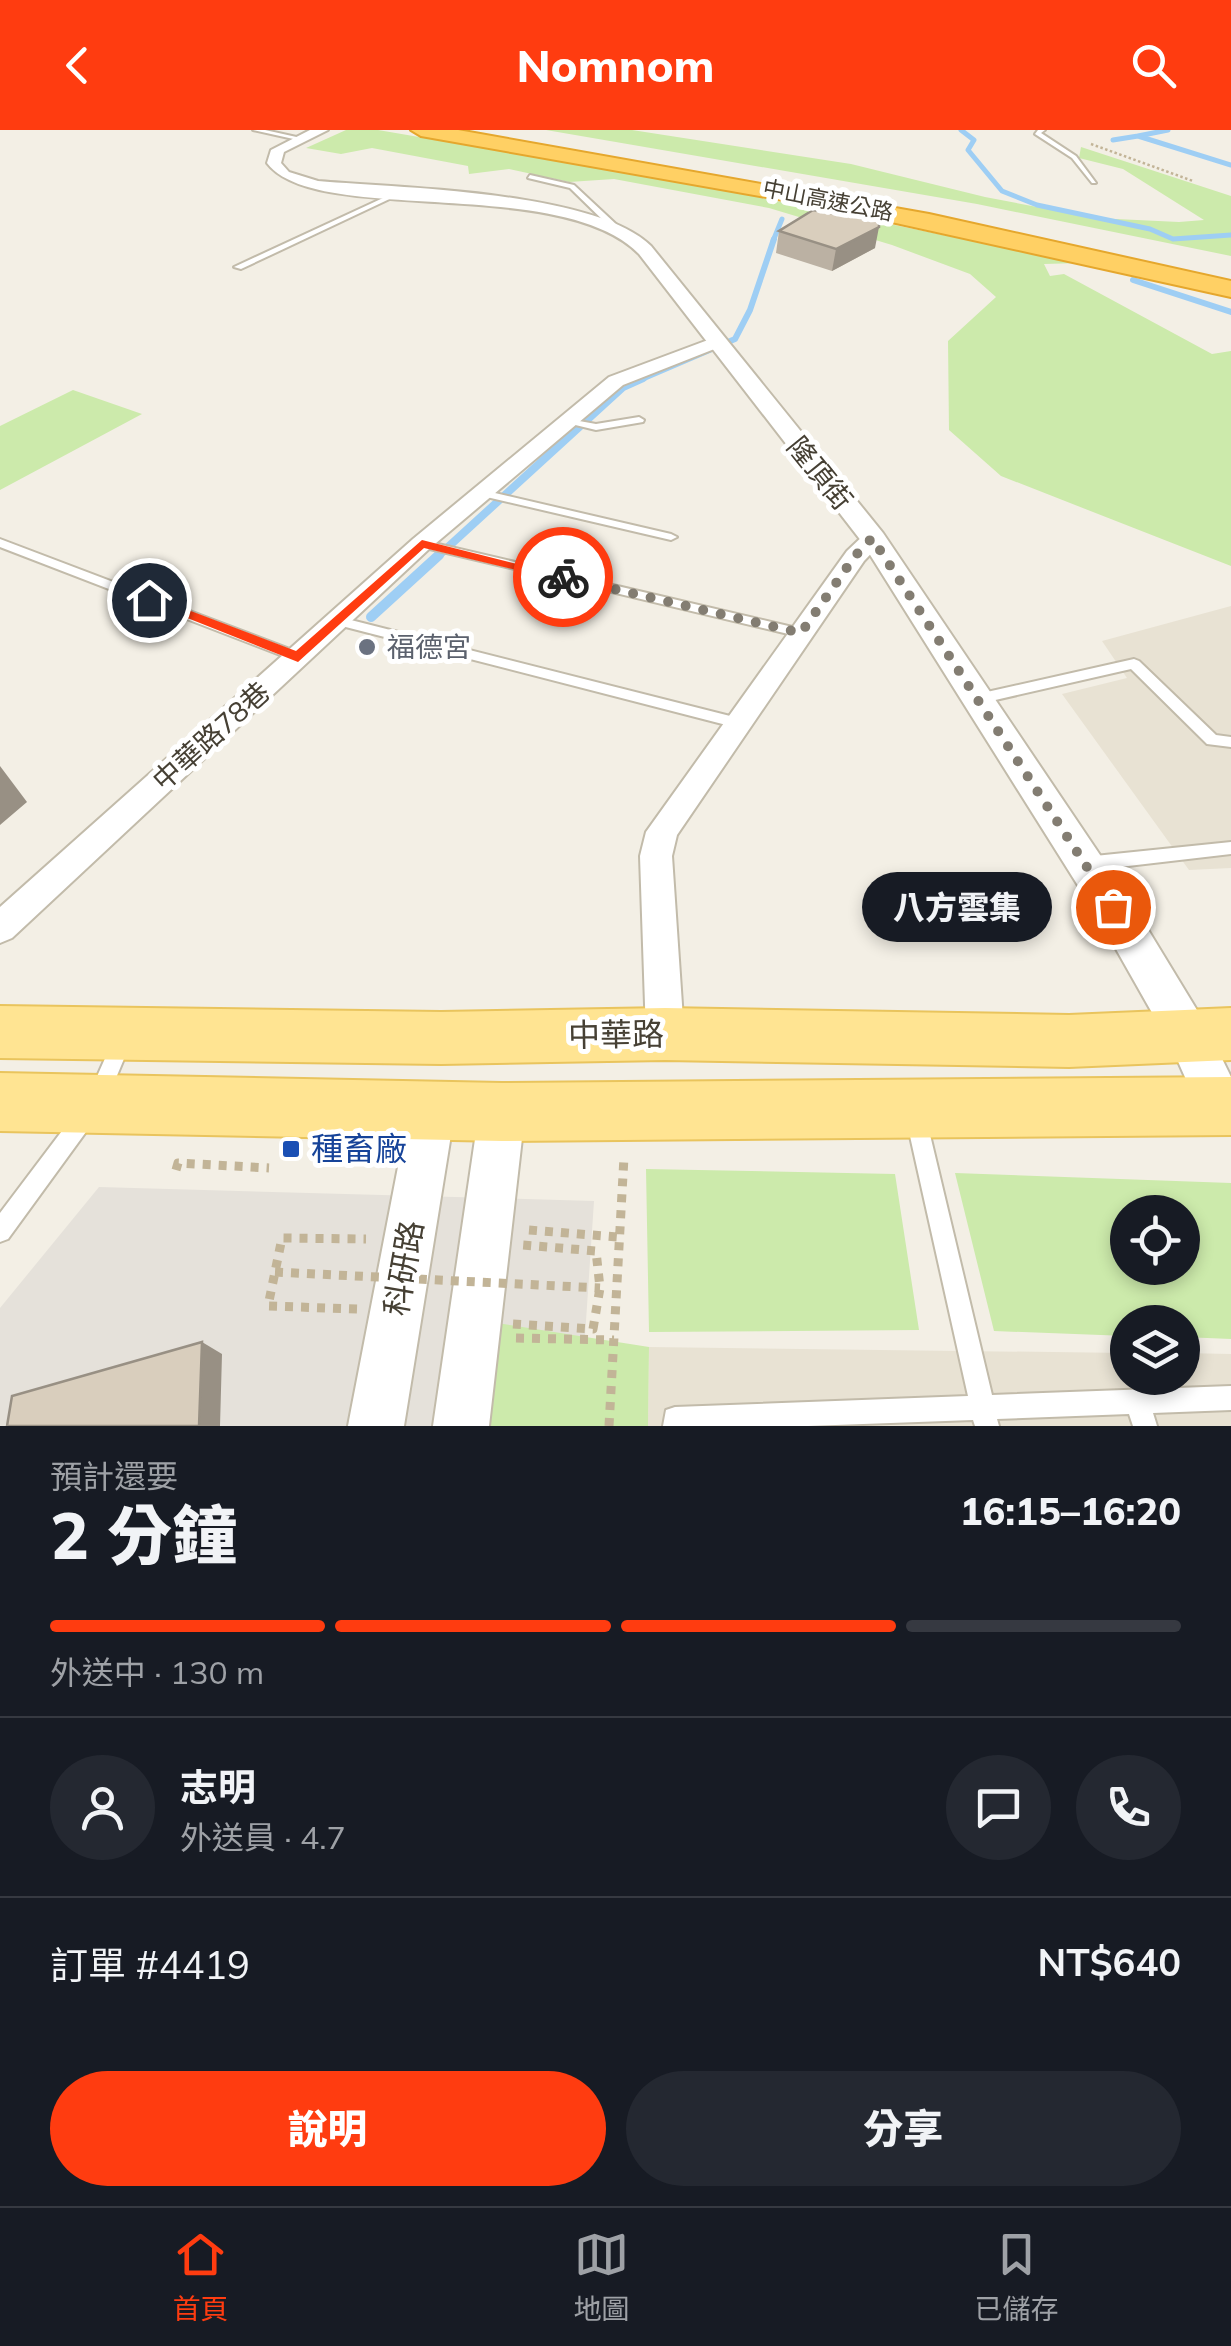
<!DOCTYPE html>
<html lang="zh-TW">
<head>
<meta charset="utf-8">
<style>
	:root { --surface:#171b24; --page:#242831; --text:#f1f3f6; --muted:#9ea1a6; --line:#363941; --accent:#ff3c10 }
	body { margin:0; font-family:Mulish,"Noto Sans TC",sans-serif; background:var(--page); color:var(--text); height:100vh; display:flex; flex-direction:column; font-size:38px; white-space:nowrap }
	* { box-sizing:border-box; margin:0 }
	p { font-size:32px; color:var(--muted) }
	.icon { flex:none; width:55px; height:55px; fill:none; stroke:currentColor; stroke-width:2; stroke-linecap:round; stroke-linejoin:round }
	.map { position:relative; height:1296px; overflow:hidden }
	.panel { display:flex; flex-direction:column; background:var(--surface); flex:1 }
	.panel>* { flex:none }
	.buttons { position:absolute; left:1110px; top:1065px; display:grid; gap:20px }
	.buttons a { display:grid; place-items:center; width:90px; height:90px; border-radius:50%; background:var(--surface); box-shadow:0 5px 15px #0003; font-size:50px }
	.pin { position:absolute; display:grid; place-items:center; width:85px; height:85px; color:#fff; margin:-42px; border:5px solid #fff; border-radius:50%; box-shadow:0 2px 10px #0007 }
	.courier { position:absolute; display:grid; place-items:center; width:100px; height:100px; margin:-50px; border:8px solid #ff3c10; border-radius:50%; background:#fff; color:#222; box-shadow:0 2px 12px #0007 }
	.bubble { position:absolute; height:70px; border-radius:35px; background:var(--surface); box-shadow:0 5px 15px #0003; font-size:32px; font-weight:800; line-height:70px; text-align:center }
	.headline em { font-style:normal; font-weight:800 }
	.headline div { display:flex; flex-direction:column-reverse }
	.headline { display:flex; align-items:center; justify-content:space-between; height:170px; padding:0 50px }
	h1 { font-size:65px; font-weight:800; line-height:75px }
	.bar { display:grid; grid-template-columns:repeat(4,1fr); gap:15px 10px; align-content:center; height:120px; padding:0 50px }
	.bar i { height:12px; border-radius:8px; background:var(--line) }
	.bar .selected { background:var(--accent) }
	.bar p { grid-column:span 4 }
	.line { display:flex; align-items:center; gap:25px; padding:0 50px; border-top:2px solid var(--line) }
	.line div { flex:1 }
	.round { display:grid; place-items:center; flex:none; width:105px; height:105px; border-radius:52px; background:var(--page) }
	.cta { display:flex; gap:20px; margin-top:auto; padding:20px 50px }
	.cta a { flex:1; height:115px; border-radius:60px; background:var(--accent); color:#fff; font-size:40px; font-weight:800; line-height:115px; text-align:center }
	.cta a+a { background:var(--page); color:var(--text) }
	header { display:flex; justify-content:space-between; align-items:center; height:130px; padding:0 50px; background:var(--accent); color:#fff; font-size:45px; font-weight:800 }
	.tabs { display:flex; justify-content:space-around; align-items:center; height:140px; border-top:2px solid var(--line); background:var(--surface); font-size:28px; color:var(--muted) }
	.tabs a { display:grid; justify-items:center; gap:5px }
	.tabs .selected { color:var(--accent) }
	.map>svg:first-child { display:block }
	.residential { fill:#e8e2d3 }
	.industrial { fill:#e5e1da }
	.green { fill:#cceaab; fill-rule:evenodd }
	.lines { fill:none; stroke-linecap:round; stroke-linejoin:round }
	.stream-far3 { stroke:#9ecef4; stroke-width:5 }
	.stream-far2 { stroke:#9ecef4; stroke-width:6 }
	.stream-far1 { stroke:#9ecef4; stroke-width:8 }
	.stream { stroke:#9ecef4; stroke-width:10 }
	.service-casing { stroke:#c2bbaa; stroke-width:4 }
	.minor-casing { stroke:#c2bbaa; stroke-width:4 }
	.tertiary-casing { stroke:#c2bbaa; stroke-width:4 }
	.primary-casing { stroke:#e9c45d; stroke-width:4 }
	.motorway-casing { stroke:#e5a72d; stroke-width:4 }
	.path-far1 { stroke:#c2b497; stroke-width:2.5; stroke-dasharray:2.5 2.5; stroke-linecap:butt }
	.path { stroke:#c2b497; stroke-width:9; stroke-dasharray:8 8; stroke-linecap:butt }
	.service { fill:#fff; fill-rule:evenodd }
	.minor { fill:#fff; fill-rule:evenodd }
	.tertiary { fill:#fff; fill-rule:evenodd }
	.primary { fill:#ffe492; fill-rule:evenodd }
	.motorway { fill:#ffd064; fill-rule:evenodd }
	.path-bridge { stroke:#c2b497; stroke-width:9; stroke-dasharray:8 8; stroke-linecap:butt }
	.wall { fill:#bbb1a3 }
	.shaded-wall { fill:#989084 }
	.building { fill:#d9cebd; stroke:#989084; stroke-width:2.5 }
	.route { fill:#ff3c10 }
	.done { stroke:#837d72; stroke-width:10; stroke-dasharray:0 18 }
	.worship-dot { fill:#6b7280; stroke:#fff; stroke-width:4 }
	.transit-dot { fill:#1a4fb4; stroke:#fff; stroke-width:4 }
	.labels { text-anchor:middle; stroke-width:10; stroke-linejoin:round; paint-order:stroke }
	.far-street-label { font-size:22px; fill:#464034; stroke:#fff }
	.street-label { font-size:28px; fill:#464034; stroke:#fff }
	.worship-label { font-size:28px; fill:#5b616d; stroke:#fff; text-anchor:start }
	.near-street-label { font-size:32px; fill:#464034; stroke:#fff }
	.near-transit-label { font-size:32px; fill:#164399; stroke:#fff; text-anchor:start }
</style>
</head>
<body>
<header><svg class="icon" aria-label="back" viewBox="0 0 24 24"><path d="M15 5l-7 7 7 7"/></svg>Nomnom<svg class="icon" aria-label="search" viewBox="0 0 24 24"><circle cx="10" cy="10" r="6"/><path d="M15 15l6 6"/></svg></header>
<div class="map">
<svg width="1231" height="1296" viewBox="0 0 1231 1296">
	<rect width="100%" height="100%" fill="#f3efe5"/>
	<path class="residential" d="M 1231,476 L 1231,738 L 1189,740 L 1062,564 L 1127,548 L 1102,511 Z
		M 649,1217 L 1127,1223 L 1128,1248 L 1182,1248 L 1183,1223 L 1231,1224 L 1231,1296 L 648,1296 Z"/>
	<path class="industrial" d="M 99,1057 L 594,1071 L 579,1296 L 0,1296 L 0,1178 Z"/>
	<path class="green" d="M 346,0 L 378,0 L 694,54 L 1080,133 L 1044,134 L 1050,146 L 1064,144 L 1212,224 L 1231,221 L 1231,436 L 1001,346 L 949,300 L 948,211 L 996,167 L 970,144 L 892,115 L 769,78 L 614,49 L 569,52 L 509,39 L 469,44 L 468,36 L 372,18 L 341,24 L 306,18 Z
		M 546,0 L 632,0 L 851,34 L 985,67 L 1095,88 L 1179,92 L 1204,90 L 1123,39 L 1079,28 L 1081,17 L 1231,66 L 1231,126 L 977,74 Z
		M 73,260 L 142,284 L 0,360 L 0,296 Z
		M 646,1039 L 895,1044 L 919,1200 L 649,1202 Z
		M 955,1043 L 1231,1053 L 1231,1209 L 1183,1207 L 1182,1192 L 1128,1192 L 1127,1206 L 994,1201 ZM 1128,1082 L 1182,1082 L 1182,1138 L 1128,1138 Z
		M 497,1193 L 649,1217 L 648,1296 L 487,1296 Z"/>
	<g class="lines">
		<path class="stream-far3" d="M 961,0 L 974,10 L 968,20 L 1002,61 L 1037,75 L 1150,99 L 1173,109 L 1231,105
			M 1168,0 L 1138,6 L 1231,35
			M 1113,10 L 1138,6
			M 773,111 L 782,89"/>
		<path class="stream-far2" d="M 1133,150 L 1231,182
			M 637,251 L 735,209 L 750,180 L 774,109"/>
		<path class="stream-far1" d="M 436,428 L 623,257 L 643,248"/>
		<path class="stream" d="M 371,487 L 439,425"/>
		<g class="service-casing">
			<path id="service" d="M 253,0 L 265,0 L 301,8 L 298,10 Z
				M 1038,0 L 1045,0 L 1041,3 L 1076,26 L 1096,53 L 1092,53 L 1072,28 L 1035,4 Z
				M 530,45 L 574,55 L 618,96 L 611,98 L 570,58 L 528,48 Z
				M 396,62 L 398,65 L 241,139 L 234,137 Z
				M 639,287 L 644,290 L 643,292 L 596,300 L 563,292 L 568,289 L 596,294 Z
				M 482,360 L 671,404 L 677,407 L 671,410 L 478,365 L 477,363 Z
				M 0,409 L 303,524 L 305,527 L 303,530 L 293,530 L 0,417 Z
				M 421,410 L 801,499 L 807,503 L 801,507 L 417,416 L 415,414 Z
				M 339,487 L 738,588 L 745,593 L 738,598 L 334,494 L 333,491 Z
				M 1134,529 L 1139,531 L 1216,605 L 1231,607 L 1231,617 L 1207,614 L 1131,539 L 978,574 L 971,569 L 978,564 Z
				M 1231,712 L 1231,724 L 1085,741 L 1079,739 L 1077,734 L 1079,729 L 1085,727 Z
				M 122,903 L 129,906 L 131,912 L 108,967 L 101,969 L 94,967 L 91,960 L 115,906 Z
				M 84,978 L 91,981 L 94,988 L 91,995 L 8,1109 L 0,1112 L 0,1083 L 77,981 Z
				M 916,978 L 923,981 L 926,988 L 992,1265 L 1231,1256 L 1231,1280 L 1153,1283 L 1157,1296 L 1133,1296 L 1129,1284 L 997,1289 L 999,1296 L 975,1296 L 973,1290 L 808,1296 L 663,1296 L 666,1280 L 675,1277 L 968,1266 L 906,988 L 909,981 Z"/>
		</g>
		<g class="minor-casing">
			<path id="minor" d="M 716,207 L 722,208 L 722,216 L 623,255 L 429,419 L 12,808 L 0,813 L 0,777 L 413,409 L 609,247 Z
				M 873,402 L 885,409 L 864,431 L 677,705 L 672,726 L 684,904 L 678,916 L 665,921 L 652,916 L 646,904 L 640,726 L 646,702 L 847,421 L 865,404 Z"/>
		</g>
		<g class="tertiary-casing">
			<path id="tertiary" d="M 310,0 L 328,0 L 284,22 L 281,33 L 289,42 L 318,51 C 400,58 595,61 651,116 L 883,403 L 1127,765 L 1203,890 L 1231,947 L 1231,995 L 1221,999 L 1205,992 L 1172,918 L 1099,789 L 862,412 L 639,124 C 560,44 315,97 267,33 L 271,20 Z
				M 432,957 L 448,964 L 455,980 L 404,1296 L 348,1296 L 409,980 L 416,964 Z
				M 502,959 L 518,966 L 525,982 L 489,1296 L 433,1296 L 479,982 L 486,966 Z"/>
		</g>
		<g class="primary-casing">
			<path id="primary" d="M 0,876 L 441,882 L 665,878 L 1069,885 L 1231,878 L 1231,930 L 1069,937 L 665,930 L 441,934 L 0,928 Z
				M 0,943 L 502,953 L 1231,947 L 1231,1005 L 502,1011 L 0,1001 Z"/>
		</g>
		<g class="motorway-casing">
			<path id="motorway" d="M 411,0 L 458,0 L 929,84 L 1231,151 L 1231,167 L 828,78 L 421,6 Z"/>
		</g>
		<path class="path-far1" d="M 1091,14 L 1193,51"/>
		<path class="path" d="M 176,1040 L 178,1033 L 269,1038
			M 529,1100 L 618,1107
			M 357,1179 L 268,1176 L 282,1108 L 366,1109
			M 513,1194 L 593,1199 L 600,1158 L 596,1121 L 523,1115
			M 516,1208 L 614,1210
			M 609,1296 L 624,1027"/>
		<use href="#service" class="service"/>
		<use href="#minor" class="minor"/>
		<use href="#tertiary" class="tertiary"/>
		<use href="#primary" class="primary"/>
		<use href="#motorway" class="motorway"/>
		<path class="path-bridge" d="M 275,1142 L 600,1158"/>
	</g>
	<path class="wall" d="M 779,101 L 875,118 L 832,141 L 776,123 Z"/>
	<path class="shaded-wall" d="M 879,97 L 875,118 L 832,141 L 836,119 Z
		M 0,636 L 27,672 L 0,695 Z
		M 202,1212 L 222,1224 L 220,1296 L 199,1296 Z"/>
	<path class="building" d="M 813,80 L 879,91 L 879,97 L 836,119 L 779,101 Z
		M 202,1212 L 199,1296 L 7,1296 L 12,1266 Z"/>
	<path class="route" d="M 422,410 L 569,447 L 563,451 L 424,418 L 298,532 L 142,470 L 154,467 L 296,521 Z"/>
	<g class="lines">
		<path class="done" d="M 563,447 L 801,503 L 855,426 L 872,408 L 1113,777"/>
	</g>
	<circle class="worship-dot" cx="367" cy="517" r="10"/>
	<rect class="transit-dot" x="281" y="1009" width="20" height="20" rx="5"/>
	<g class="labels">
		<g class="far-street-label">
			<text transform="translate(828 70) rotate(11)" y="8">中山高速公路</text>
		</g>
		<g class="street-label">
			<text transform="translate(820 343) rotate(51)" y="10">隆頂街</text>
			<text transform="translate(211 606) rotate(-42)" y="10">中華路78巷</text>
		</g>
		<g class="worship-label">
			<text x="387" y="527">福德宮</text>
		</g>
		<g class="near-street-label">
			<text transform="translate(616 905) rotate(-1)" y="11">中華路</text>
			<text transform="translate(404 1138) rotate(-80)" y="11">科研路</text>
		</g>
		<g class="near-transit-label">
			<text x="311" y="1030">種畜廠</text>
		</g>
	</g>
</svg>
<div class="buttons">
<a><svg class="icon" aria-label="locate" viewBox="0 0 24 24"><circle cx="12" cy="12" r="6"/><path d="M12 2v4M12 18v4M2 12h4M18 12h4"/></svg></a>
<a><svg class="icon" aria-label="layers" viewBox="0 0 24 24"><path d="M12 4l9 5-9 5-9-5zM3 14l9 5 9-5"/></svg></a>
</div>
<div class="pin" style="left:1113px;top:777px;background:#ea580c"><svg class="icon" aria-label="bag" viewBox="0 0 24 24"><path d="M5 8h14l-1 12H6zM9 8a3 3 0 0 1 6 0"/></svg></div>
<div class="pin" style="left:149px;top:470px;background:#1f2937"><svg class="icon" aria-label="home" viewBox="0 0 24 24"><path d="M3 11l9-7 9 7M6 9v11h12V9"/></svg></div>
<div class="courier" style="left:563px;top:447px"><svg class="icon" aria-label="bike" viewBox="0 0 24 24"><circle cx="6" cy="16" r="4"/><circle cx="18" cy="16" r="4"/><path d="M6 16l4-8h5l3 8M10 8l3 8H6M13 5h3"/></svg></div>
<div class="bubble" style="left:862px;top:742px;width:190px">八方雲集</div>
</div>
<section class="panel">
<div class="headline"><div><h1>2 分鐘</h1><p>預計還要</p></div><em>16:15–16:20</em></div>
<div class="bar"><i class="selected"></i><i class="selected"></i><i class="selected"></i><i></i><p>外送中 · 130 m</p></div>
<div class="line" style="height:180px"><a class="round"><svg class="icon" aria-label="person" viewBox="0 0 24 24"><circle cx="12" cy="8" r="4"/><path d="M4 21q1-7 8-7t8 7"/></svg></a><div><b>志明</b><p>外送員 · 4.7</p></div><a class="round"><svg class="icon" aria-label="chat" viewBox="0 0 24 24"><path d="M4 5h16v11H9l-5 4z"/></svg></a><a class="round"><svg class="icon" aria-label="phone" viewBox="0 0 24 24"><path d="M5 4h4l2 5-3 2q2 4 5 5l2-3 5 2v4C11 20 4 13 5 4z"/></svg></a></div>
<div class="line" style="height:130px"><div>訂單 #4419</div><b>NT$640</b></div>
<div class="cta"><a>說明</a><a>分享</a></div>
</section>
<nav class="tabs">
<a class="selected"><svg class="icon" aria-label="home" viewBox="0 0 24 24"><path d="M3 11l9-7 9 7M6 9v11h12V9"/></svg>首頁</a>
<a><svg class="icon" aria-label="map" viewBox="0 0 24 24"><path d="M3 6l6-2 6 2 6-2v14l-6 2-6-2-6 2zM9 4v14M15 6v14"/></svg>地圖</a>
<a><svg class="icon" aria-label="saved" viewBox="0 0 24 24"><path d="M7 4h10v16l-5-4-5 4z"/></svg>已儲存</a>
</nav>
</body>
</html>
